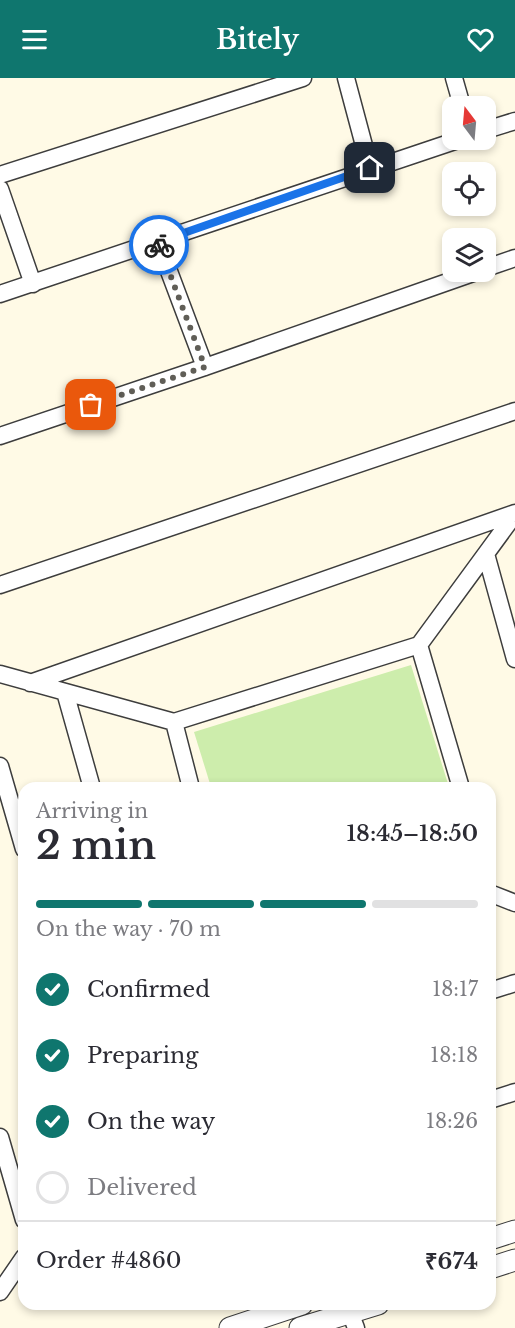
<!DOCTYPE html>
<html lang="en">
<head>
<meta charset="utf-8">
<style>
	:root { --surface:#fff; --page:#f7f7f7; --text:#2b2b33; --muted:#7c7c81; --line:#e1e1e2; --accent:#0f766e }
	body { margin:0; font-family:"Libre Baskerville",serif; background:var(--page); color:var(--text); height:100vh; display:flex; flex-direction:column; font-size:22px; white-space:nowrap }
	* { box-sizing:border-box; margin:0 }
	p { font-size:20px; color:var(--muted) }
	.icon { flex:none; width:33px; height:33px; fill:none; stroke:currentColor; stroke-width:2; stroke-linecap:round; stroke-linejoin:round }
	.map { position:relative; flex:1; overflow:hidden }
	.drawer { position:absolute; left:18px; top:704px; width:478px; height:528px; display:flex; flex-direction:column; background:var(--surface); border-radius:18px; box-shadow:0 3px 9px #0003 }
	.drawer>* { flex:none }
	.needle { width:39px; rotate:344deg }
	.controls { position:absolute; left:442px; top:18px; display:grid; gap:12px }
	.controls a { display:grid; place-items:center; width:54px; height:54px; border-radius:12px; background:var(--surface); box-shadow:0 3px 9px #0003; font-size:30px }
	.pin { position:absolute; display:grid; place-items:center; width:51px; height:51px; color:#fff; margin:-26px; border-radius:12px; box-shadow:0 3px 9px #0006 }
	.courier { position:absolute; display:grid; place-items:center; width:60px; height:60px; margin:-30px; border:4px solid #1a73e8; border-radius:50%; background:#fff; color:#222; box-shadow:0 2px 8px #0007 }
	.headline em { font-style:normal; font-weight:600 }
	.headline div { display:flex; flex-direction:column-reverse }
	.headline { display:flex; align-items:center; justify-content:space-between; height:102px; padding:0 18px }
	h1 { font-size:39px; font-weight:600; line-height:45px }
	.bar { display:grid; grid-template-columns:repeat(4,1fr); gap:9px 6px; align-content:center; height:72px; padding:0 18px }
	.bar i { height:8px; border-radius:4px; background:var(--line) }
	.bar .current { background:var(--accent) }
	.bar p { grid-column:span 4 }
	.line { display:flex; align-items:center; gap:15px; padding:0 18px; border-top:2px solid var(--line) }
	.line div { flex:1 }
	ol { padding:0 18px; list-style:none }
	li { display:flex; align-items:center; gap:18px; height:66px }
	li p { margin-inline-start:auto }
	li .icon { padding:6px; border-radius:50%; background:var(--accent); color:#fff; stroke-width:4 }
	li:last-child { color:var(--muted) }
	li i { width:33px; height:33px; border:3px solid var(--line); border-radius:50% }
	header { display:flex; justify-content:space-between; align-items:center; height:78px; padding:0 18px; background:var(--accent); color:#fff; font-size:27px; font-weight:600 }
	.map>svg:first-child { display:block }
	.green { fill:#cdedac }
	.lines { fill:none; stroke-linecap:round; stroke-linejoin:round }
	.minor-casing { stroke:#3d3d3d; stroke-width:19 }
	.tertiary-casing { stroke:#3d3d3d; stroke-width:23 }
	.minor { stroke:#fff; stroke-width:16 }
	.tertiary { stroke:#fff; stroke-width:21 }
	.done { stroke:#605e57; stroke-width:6; stroke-dasharray:0 10.8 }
	.route { stroke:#1a73e8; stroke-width:8 }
</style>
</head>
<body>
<header><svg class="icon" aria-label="menu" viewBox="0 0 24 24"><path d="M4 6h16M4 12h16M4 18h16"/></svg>Bitely<svg class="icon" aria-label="heart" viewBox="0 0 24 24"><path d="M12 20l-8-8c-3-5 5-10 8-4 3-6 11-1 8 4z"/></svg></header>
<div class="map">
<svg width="515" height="1250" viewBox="0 0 515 1250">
	<rect width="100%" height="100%" fill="#fffae6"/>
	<path class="green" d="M 411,587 L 449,709 L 211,709 L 194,654 Z"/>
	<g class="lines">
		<g class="minor-casing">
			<path id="minor" d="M 346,0 L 370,90
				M 454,0 L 462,28
				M 486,52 L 515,43
				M 0,97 L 303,0
				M 0,111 L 33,206
				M 158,164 L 205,289
				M 486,190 L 515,180
				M 0,216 L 458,62
				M 0,358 L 205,289 L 476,194
				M 486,476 L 515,581
				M 0,507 L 515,333
				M 419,567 L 515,436
				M 0,596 L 174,644
				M 30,605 L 515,435
				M 65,614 L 92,710
				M 0,688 L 24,771
				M 191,710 L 174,644 L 419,567 L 461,710
				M 492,816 L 515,825
				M 490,913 L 515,905
				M 490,1022 L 515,1014
				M 0,1059 L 24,1142
				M 0,1214 L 24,1179
				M 350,1234 L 356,1250"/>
		</g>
		<g class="tertiary-casing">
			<path id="tertiary" d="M 490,1161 L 515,1153
				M 490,1190 L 515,1182
				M 230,1250 L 302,1226
				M 300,1250 L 378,1226"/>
		</g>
		<use href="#minor" class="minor"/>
		<use href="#tertiary" class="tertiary"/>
	</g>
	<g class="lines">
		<path class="done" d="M 91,327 L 205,289 L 159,167"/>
		<path class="route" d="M 159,167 L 158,164 L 370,90"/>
	</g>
</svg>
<div class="controls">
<a><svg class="needle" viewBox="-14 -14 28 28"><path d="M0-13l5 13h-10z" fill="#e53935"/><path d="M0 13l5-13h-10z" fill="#7c7c81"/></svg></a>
<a><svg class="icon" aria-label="locate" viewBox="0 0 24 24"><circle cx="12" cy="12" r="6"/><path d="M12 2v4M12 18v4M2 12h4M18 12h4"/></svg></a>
<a><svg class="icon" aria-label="layers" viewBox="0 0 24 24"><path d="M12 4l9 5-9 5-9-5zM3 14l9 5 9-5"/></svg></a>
</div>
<div class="pin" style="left:91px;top:327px;background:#ea580c"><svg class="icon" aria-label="bag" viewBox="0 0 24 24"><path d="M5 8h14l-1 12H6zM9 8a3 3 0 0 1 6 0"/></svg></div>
<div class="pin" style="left:370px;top:90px;background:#1f2937"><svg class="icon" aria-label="home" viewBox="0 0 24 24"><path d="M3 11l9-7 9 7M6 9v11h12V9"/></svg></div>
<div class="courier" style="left:159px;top:167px"><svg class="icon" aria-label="bike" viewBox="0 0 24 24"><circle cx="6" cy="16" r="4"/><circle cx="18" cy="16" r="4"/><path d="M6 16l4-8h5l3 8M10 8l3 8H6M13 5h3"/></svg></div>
<section class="drawer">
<div class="headline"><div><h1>2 min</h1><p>Arriving in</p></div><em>18:45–18:50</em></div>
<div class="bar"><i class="current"></i><i class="current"></i><i class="current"></i><i></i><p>On the way · 70 m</p></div>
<ol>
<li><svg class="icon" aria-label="check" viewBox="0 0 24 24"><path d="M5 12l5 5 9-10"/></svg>Confirmed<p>18:17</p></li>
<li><svg class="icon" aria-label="check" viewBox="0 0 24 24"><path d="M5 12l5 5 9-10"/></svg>Preparing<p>18:18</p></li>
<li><svg class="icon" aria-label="check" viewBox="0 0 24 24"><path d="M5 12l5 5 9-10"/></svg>On the way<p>18:26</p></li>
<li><i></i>Delivered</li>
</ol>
<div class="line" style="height:78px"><div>Order #4860</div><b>₹674</b></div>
</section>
</div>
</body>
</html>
